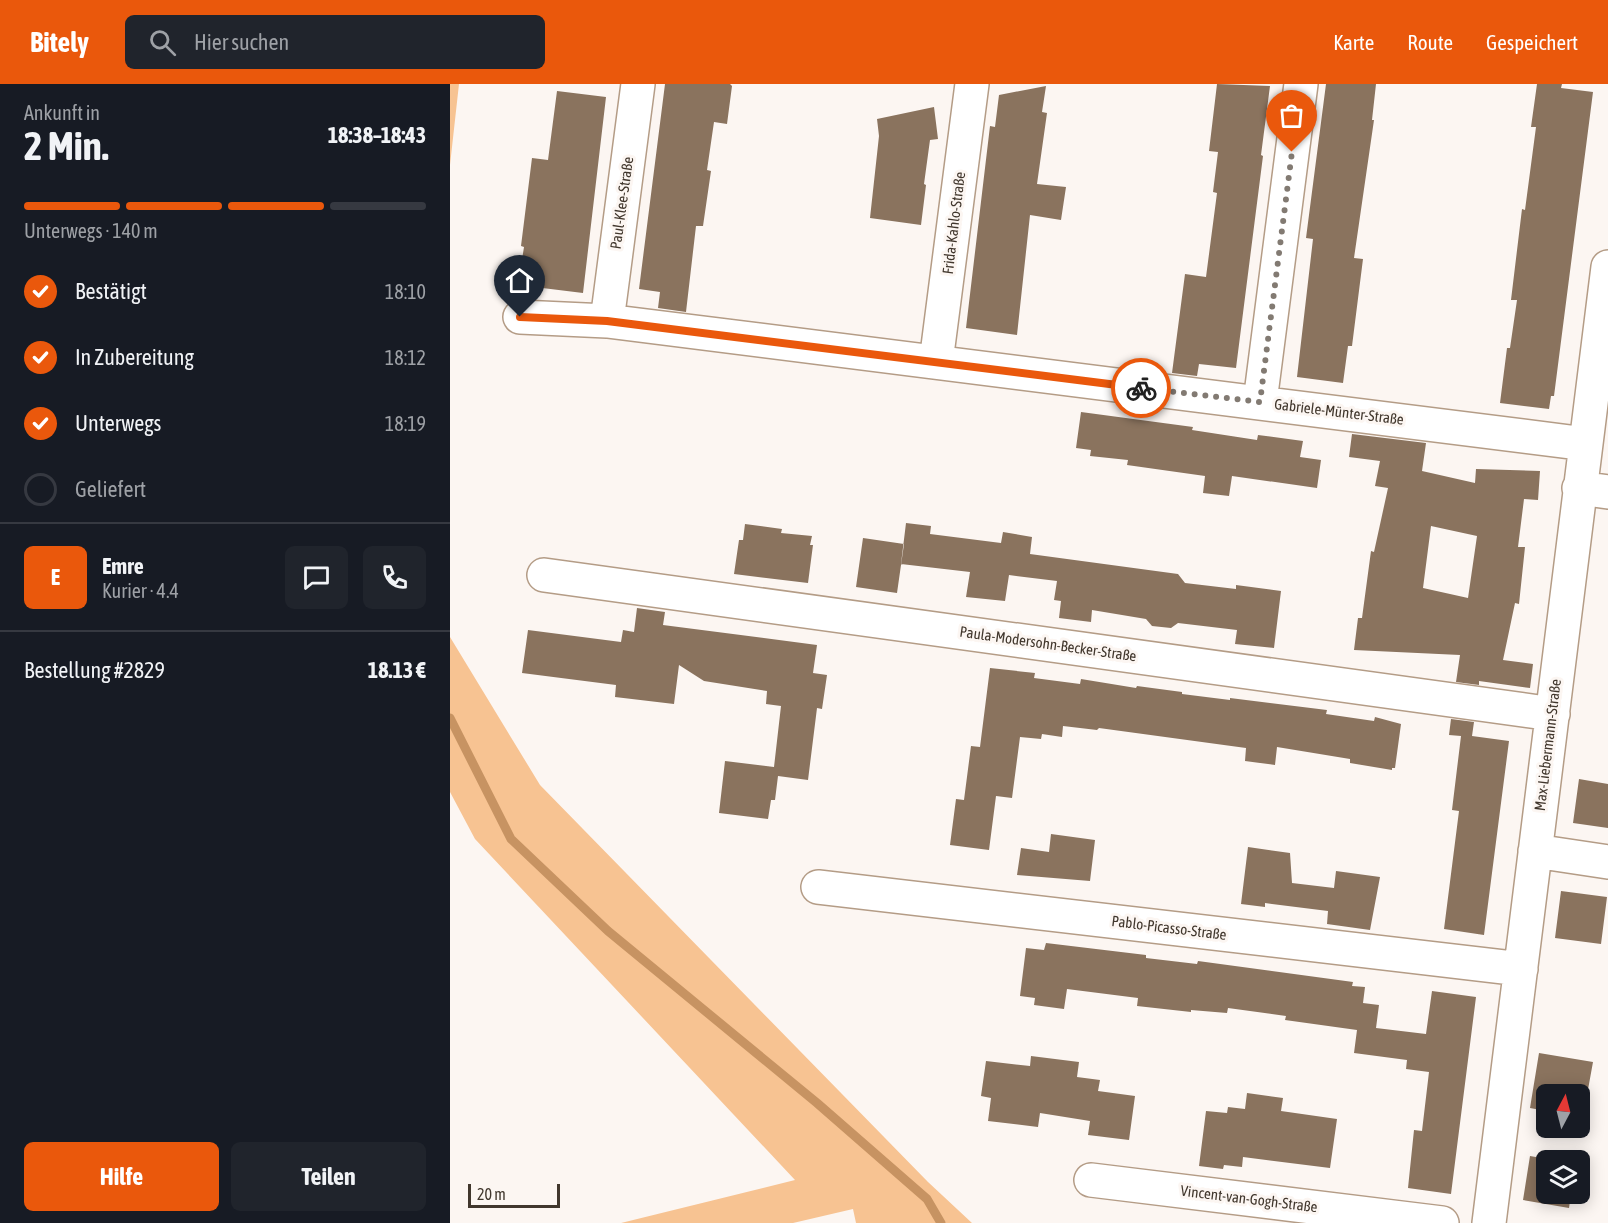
<!DOCTYPE html>
<html lang="de">
<head>
<meta charset="utf-8">
<style>
	:root { --surface:#171b24; --page:#20242c; --text:#f1f3f6; --muted:#9ea1a6; --line:#363941; --accent:#ea580c }
	body { margin:0; font-family:"Asap Condensed",sans-serif; background:var(--page); color:var(--text); height:100vh; display:flex; flex-direction:column; font-size:22px; white-space:nowrap }
	* { box-sizing:border-box; margin:0 }
	p { font-size:20px; color:var(--muted) }
	.icon { flex:none; width:33px; height:33px; fill:none; stroke:currentColor; stroke-width:2; stroke-linecap:round; stroke-linejoin:round }
	.map { position:relative; flex:1; overflow:hidden }
	.side { display:flex; flex-direction:column; background:var(--surface); width:450px }
	.side>* { flex:none }
	.needle { width:39px; rotate:7deg }
	.buttons { position:absolute; left:1086px; top:1000px; display:grid; gap:12px }
	.buttons a { display:grid; place-items:center; width:54px; height:54px; border-radius:9px; background:var(--surface); box-shadow:0 3px 15px #0003; font-size:30px }
	.scale { position:absolute; left:18px; bottom:15px; width:92px; box-sizing:border-box; padding-left:6px; border:3px solid #41372d; border-top:0; font-size:16px; line-height:21px; white-space:nowrap; color:#41372d; -webkit-text-stroke:4px #fcf6f2; paint-order:stroke }
	.pin { position:absolute; display:grid; place-items:center; width:51px; height:51px; color:#fff; margin:-62px -26px; border-radius:50% 50% 50% 0; rotate:-45deg; box-shadow:0 0 6px #0007 }
	.pin .icon { rotate:45deg }
	.courier { position:absolute; display:grid; place-items:center; width:60px; height:60px; margin:-30px; border:4px solid #ea580c; border-radius:50%; background:#fff; color:#222; box-shadow:0 2px 8px #0007 }
	.head em { font-style:normal; font-weight:700 }
	.head div { display:flex; flex-direction:column-reverse }
	.head { display:flex; align-items:center; justify-content:space-between; height:102px; padding:0 24px }
	h1 { font-size:39px; font-weight:700; line-height:45px }
	.bar { display:grid; grid-template-columns:repeat(4,1fr); gap:9px 6px; align-content:center; height:72px; padding:0 24px }
	.bar i { height:8px; border-radius:4px; background:var(--line) }
	.bar .current { background:var(--accent) }
	.bar p { grid-column:span 4 }
	.line { display:flex; align-items:center; gap:15px; padding:0 24px; border-top:2px solid var(--line) }
	.line div { flex:1 }
	.round { display:grid; place-items:center; flex:none; width:63px; height:63px; border-radius:9px; background:var(--page) }
	ol { padding:0 24px; list-style:none }
	li { display:flex; align-items:center; gap:18px; height:66px }
	li p { margin-inline-start:auto }
	li .icon { padding:6px; border-radius:50%; background:var(--accent); color:#fff; stroke-width:4 }
	li:last-child { color:var(--muted) }
	li i { width:33px; height:33px; border:3px solid var(--line); border-radius:50% }
	.action { display:flex; gap:12px; margin-top:auto; padding:12px 24px }
	.action a { flex:1; height:69px; border-radius:9px; background:var(--accent); color:#fff; font-size:24px; font-weight:700; line-height:69px; text-align:center }
	.action a+a { background:var(--page); color:var(--text) }
	header { display:flex; align-items:center; gap:36px; box-sizing:border-box; height:84px; padding:0 30px; background:var(--accent); color:#fff }
	header strong { font-size:28px }
	nav { display:flex; gap:33px; margin-inline-start:auto; font-size:21px }
	.search { width:420px; height:54px; background:var(--page); display:flex; align-items:center; gap:15px; box-sizing:border-box; padding:0 21px; border-radius:9px; color:var(--muted); font-size:22px }
	main { display:flex; flex:1; min-height:0 }
	.map>svg:first-child { display:block }
	.green { fill:#f7c392 }
	.lines { fill:none; stroke-linecap:round; stroke-linejoin:round }
	.stream { stroke:#c79362; stroke-width:9 }
	.building { fill:#8a735e; fill-rule:evenodd }
	.minor-casing { stroke:#b49c86; stroke-width:36 }
	.minor { stroke:#fff; stroke-width:33 }
	.done { stroke:#827a72; stroke-width:6; stroke-dasharray:0 10.8 }
	.route { stroke:#ea580c; stroke-width:8 }
	.labels { text-anchor:middle; stroke-width:6; stroke-linejoin:round; paint-order:stroke }
	.street-label { font-size:15px; fill:#41372d; stroke:#fcf6f2 }
</style>
</head>
<body>
<header>
<strong>Bitely</strong>
<div class="search"><svg class="icon" aria-label="search" viewBox="0 0 24 24"><circle cx="10" cy="10" r="6"/><path d="M15 15l6 6"/></svg>Hier suchen</div>
<nav><a>Karte</a><a>Route</a><a>Gespeichert</a></nav>
</header>
<main>
<section class="side">
<div class="head"><div><h1>2 Min.</h1><p>Ankunft in</p></div><em>18:38–18:43</em></div>
<div class="bar"><i class="current"></i><i class="current"></i><i class="current"></i><i></i><p>Unterwegs · 140 m</p></div>
<ol>
<li><svg class="icon" aria-label="check" viewBox="0 0 24 24"><path d="M5 12l5 5 9-10"/></svg>Bestätigt<p>18:10</p></li>
<li><svg class="icon" aria-label="check" viewBox="0 0 24 24"><path d="M5 12l5 5 9-10"/></svg>In Zubereitung<p>18:12</p></li>
<li><svg class="icon" aria-label="check" viewBox="0 0 24 24"><path d="M5 12l5 5 9-10"/></svg>Unterwegs<p>18:19</p></li>
<li><i></i>Geliefert</li>
</ol>
<div class="line" style="height:108px"><b class="round" style="background:var(--accent);color:#fff">E</b><div><b>Emre</b><p>Kurier · 4.4</p></div><a class="round"><svg class="icon" aria-label="chat" viewBox="0 0 24 24"><path d="M4 5h16v11H9l-5 4z"/></svg></a><a class="round"><svg class="icon" aria-label="phone" viewBox="0 0 24 24"><path d="M5 4h4l2 5-3 2q2 4 5 5l2-3 5 2v4C11 20 4 13 5 4z"/></svg></a></div>
<div class="line" style="height:78px"><div>Bestellung #2829</div><b>18.13 €</b></div>
<div class="action"><a>Hilfe</a><a>Teilen</a></div>
</section>
<div class="map">
<svg width="1158" height="1139" viewBox="0 0 1158 1139">
	<rect width="100%" height="100%" fill="#fcf6f2"/>
	<path class="green" d="M 0,0 L 9,0 L 0,81 Z
		M 0,553 L 90,701 L 478,1098 L 522,1139 L 406,1139 L 403,1125 L 343,1139 L 171,1139 L 345,1096 L 25,755 L 0,708 Z"/>
	<g class="lines">
		<path class="stream" d="M 0,634 L 61,755 L 158,847 L 367,1019 L 477,1115 L 491,1139"/>
	</g>
	<path class="building" d="M 215,0 L 280,0 L 282,2 L 277,40 L 264,38 L 257,86 L 261,87 L 253,142 L 246,142 L 236,228 L 208,224 L 210,208 L 189,205 Z
		M 767,0 L 820,2 L 811,71 L 813,72 L 786,284 L 749,280 L 747,292 L 722,289 L 735,190 L 756,193 L 767,109 L 763,108 L 768,68 L 759,67 Z
		M 876,0 L 926,0 L 922,36 L 924,36 L 904,174 L 913,175 L 902,262 L 898,262 L 893,299 L 847,293 L 863,155 L 856,154 Z
		M 1087,0 L 1112,0 L 1111,4 L 1143,8 L 1104,312 L 1101,312 L 1099,325 L 1050,319 L 1057,264 L 1060,264 L 1067,216 L 1061,216 L 1072,125 L 1075,126 L 1086,43 L 1081,43 Z
		M 596,2 L 592,28 L 597,29 L 587,100 L 616,103 L 611,136 L 580,131 L 567,251 L 516,244 L 540,42 L 545,43 L 549,11 Z
		M 107,7 L 156,13 L 133,209 L 68,201 L 74,163 L 71,162 L 82,74 L 98,76 Z
		M 484,23 L 488,55 L 480,56 L 474,100 L 476,101 L 471,141 L 420,134 L 429,52 L 427,35 Z
		M 631,328 L 743,343 L 742,346 L 807,356 L 808,351 L 853,357 L 850,373 L 871,376 L 867,404 L 782,392 L 779,412 L 753,409 L 755,392 L 677,381 L 678,376 L 640,372 L 641,366 L 626,364 Z
		M 902,350 L 976,359 L 972,387 L 1025,399 L 1026,385 L 1090,387 L 1088,416 L 1074,415 L 1068,463 L 1075,463 L 1069,520 L 1065,519 L 1053,576 L 1083,580 L 1080,604 L 1029,597 L 1029,601 L 1006,598 L 1010,571 L 904,566 L 908,534 L 912,534 L 921,467 L 924,468 L 938,404 L 925,402 L 930,377 L 899,373 ZM 981,442 L 1027,452 L 1018,514 L 973,504 Z
		M 456,439 L 481,442 L 480,450 L 551,459 L 553,448 L 582,453 L 580,470 L 728,490 L 735,499 L 786,505 L 786,501 L 831,507 L 824,564 L 785,560 L 787,546 L 728,539 L 721,544 L 702,542 L 696,535 L 642,526 L 641,538 L 609,534 L 611,517 L 604,516 L 607,497 L 559,491 L 555,517 L 516,513 L 520,488 L 451,480 Z
		M 295,440 L 332,445 L 331,449 L 362,452 L 360,461 L 363,461 L 358,499 L 284,490 L 289,456 L 293,456 Z
		M 413,454 L 454,460 L 447,509 L 406,503 Z
		M 187,524 L 215,528 L 213,541 L 367,561 L 363,589 L 377,591 L 372,625 L 367,624 L 358,696 L 328,692 L 325,716 L 321,716 L 318,735 L 269,729 L 275,677 L 324,683 L 331,622 L 316,620 L 317,607 L 254,597 L 229,581 L 224,620 L 165,613 L 166,601 L 72,589 L 78,546 L 171,558 L 173,546 L 184,548 Z
		M 540,584 L 585,589 L 584,594 L 630,600 L 631,595 L 686,604 L 687,602 L 732,608 L 732,610 L 780,616 L 780,614 L 877,626 L 876,630 L 924,637 L 925,633 L 951,640 L 945,684 L 942,684 L 942,686 L 900,679 L 900,675 L 827,663 L 825,681 L 795,677 L 796,664 L 649,644 L 647,646 L 613,642 L 612,653 L 592,650 L 591,655 L 570,653 L 562,714 L 546,712 L 539,766 L 500,761 L 506,715 L 514,716 L 521,662 L 530,663 Z
		M 1001,635 L 1024,638 L 1022,652 L 1059,657 L 1034,851 L 994,845 L 1009,727 L 1002,726 L 1011,652 L 999,651 Z
		M 1129,695 L 1158,700 L 1158,744 L 1123,739 Z
		M 601,750 L 645,756 L 640,797 L 567,791 L 571,764 L 599,768 Z
		M 798,763 L 840,769 L 842,799 L 884,804 L 886,787 L 930,793 L 920,846 L 877,840 L 878,827 L 815,819 L 815,823 L 791,820 Z
		M 1111,807 L 1157,813 L 1151,860 L 1105,854 Z
		M 596,859 L 696,871 L 696,874 L 747,880 L 748,877 L 903,898 L 902,902 L 915,903 L 913,919 L 929,921 L 926,944 L 976,950 L 982,907 L 1026,913 L 1001,1110 L 958,1104 L 964,1046 L 972,1047 L 979,988 L 956,985 L 957,976 L 904,969 L 907,946 L 835,936 L 836,932 L 778,924 L 777,929 L 741,926 L 741,928 L 687,922 L 688,914 L 617,905 L 614,925 L 584,921 L 585,914 L 570,912 L 576,864 L 594,866 Z
		M 1089,969 L 1143,978 L 1133,1033 L 1130,1032 L 1130,1011 L 1096,1011 L 1096,1027 L 1080,1024 Z
		M 581,972 L 629,978 L 627,993 L 650,996 L 648,1007 L 685,1012 L 679,1056 L 638,1051 L 640,1037 L 590,1029 L 588,1043 L 538,1037 L 541,1014 L 531,1012 L 536,977 L 580,982 Z
		M 797,1009 L 833,1014 L 831,1027 L 887,1035 L 880,1084 L 793,1073 L 792,1083 L 774,1081 L 773,1085 L 749,1082 L 756,1027 L 777,1029 L 778,1023 L 795,1025 Z
		M 1080,1072 L 1108,1077 L 1096,1077 L 1096,1110 L 1121,1110 L 1119,1124 L 1073,1116 Z"/>
	<g class="lines">
		<g class="minor-casing">
			<path id="minor" d="M 70,233 L 157,237 L 1136,360
				M 157,237 L 188,0
				M 486,278 L 522,0
				M 810,318 L 851,0
				M 1129,404 L 1158,408
				M 94,491 L 1103,630
				M 1085,767 L 1158,778
				M 368,803 L 1071,885
				M 641,1096 L 992,1139
				M 1039,1139 L 1158,183"/>
		</g>
		<use href="#minor" class="minor"/>
	</g>
	<g class="lines">
		<path class="done" d="M 691,304 L 810,318 L 842,68"/>
		<path class="route" d="M 70,233 L 157,237 L 691,304"/>
	</g>
	<g class="labels">
		<g class="street-label">
			<text transform="translate(172 119) rotate(-82)" y="5">Paul-Klee-Straße</text>
			<text transform="translate(504 139) rotate(-83)" y="5">Frida-Kahlo-Straße</text>
			<text transform="translate(889 328) rotate(7)" y="5">Gabriele-Münter-Straße</text>
			<text transform="translate(598 560) rotate(8)" y="5">Paula-Modersohn-Becker-Straße</text>
			<text transform="translate(1098 661) rotate(-83)" y="5">Max-Liebermann-Straße</text>
			<text transform="translate(719 844) rotate(7)" y="5">Pablo-Picasso-Straße</text>
			<text transform="translate(799 1115) rotate(7)" y="5">Vincent-van-Gogh-Straße</text>
		</g>
	</g>
</svg>
<div class="buttons">
<a><svg class="needle" viewBox="-14 -14 28 28"><path d="M0-13l5 13h-10z" fill="#e53935"/><path d="M0 13l5-13h-10z" fill="#9ea1a6"/></svg></a>
<a><svg class="icon" aria-label="layers" viewBox="0 0 24 24"><path d="M12 4l9 5-9 5-9-5zM3 14l9 5 9-5"/></svg></a>
</div>
<div class="scale">20 m</div>
<div class="pin" style="left:842px;top:68px;background:#ea580c"><svg class="icon" aria-label="bag" viewBox="0 0 24 24"><path d="M5 8h14l-1 12H6zM9 8a3 3 0 0 1 6 0"/></svg></div>
<div class="pin" style="left:70px;top:233px;background:#1f2937"><svg class="icon" aria-label="home" viewBox="0 0 24 24"><path d="M3 11l9-7 9 7M6 9v11h12V9"/></svg></div>
<div class="courier" style="left:691px;top:304px"><svg class="icon" aria-label="bike" viewBox="0 0 24 24"><circle cx="6" cy="16" r="4"/><circle cx="18" cy="16" r="4"/><path d="M6 16l4-8h5l3 8M10 8l3 8H6M13 5h3"/></svg></div>
</div>
</main>
</body>
</html>
